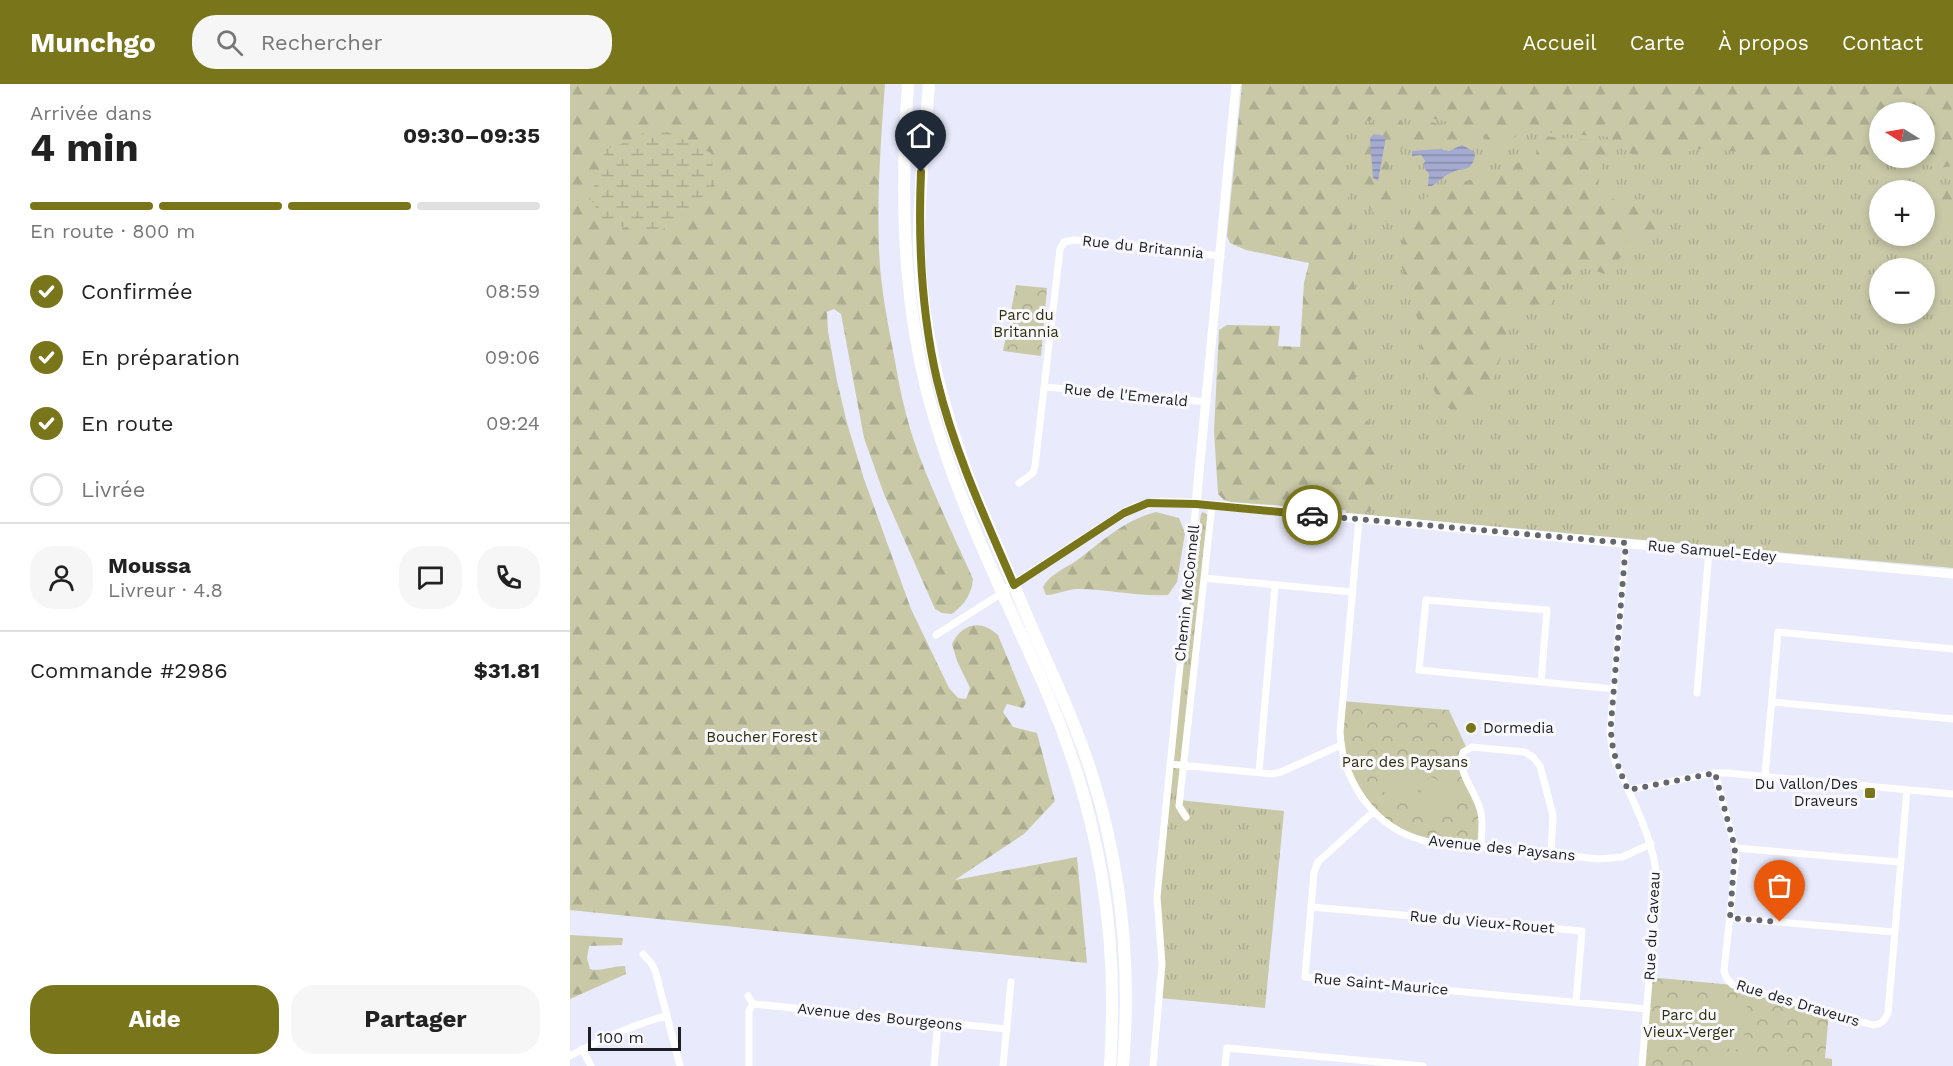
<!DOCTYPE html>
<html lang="fr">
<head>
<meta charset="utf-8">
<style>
	:root { --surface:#fff; --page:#f6f6f6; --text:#222; --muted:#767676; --line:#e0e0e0; --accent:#79751a }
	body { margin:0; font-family:"Work Sans",sans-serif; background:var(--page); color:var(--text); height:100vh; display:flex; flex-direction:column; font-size:22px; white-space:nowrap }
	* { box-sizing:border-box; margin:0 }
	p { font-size:20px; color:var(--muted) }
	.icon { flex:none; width:33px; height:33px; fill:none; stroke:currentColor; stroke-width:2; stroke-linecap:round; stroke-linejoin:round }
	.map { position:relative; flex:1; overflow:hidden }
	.panel { display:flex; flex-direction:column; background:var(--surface); width:570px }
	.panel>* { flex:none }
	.needle { width:39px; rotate:281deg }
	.fabs { position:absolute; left:1299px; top:18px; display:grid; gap:12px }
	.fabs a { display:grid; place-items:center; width:66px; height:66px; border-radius:50%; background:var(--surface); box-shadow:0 3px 9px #0003; font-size:30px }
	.scale { position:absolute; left:18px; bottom:15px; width:93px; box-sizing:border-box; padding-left:6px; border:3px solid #1d1e24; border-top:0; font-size:16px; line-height:21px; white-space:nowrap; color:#1d1e24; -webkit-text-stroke:4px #f9f9fd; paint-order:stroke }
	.pin { position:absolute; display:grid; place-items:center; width:51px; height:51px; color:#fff; margin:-62px -26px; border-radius:50% 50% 50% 0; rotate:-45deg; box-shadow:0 0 6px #0007 }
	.pin .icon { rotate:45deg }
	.courier { position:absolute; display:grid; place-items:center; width:60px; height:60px; margin:-30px; border:4px solid #79751a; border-radius:50%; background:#fff; color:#222; box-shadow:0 2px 8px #0007 }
	.overview em { font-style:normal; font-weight:700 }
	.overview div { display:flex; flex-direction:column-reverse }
	.overview { display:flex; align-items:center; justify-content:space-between; height:102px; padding:0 30px }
	h1 { font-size:39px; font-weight:700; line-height:45px }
	.bar { display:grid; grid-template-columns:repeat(4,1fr); gap:9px 6px; align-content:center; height:72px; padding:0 30px }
	.bar i { height:8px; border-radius:4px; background:var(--line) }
	.bar .selected { background:var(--accent) }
	.bar p { grid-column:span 4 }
	.line { display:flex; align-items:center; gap:15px; padding:0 30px; border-top:2px solid var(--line) }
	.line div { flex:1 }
	.round { display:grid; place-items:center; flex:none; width:63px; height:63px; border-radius:24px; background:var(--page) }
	ol { padding:0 30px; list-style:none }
	li { display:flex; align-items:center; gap:18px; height:66px }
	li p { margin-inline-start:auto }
	li .icon { padding:6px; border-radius:50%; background:var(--accent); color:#fff; stroke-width:4 }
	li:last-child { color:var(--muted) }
	li i { width:33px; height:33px; border:3px solid var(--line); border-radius:50% }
	.cta { display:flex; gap:12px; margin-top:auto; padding:12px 30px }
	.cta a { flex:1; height:69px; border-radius:24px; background:var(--accent); color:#fff; font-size:24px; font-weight:700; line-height:69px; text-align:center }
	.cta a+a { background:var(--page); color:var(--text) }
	header { display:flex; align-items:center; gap:36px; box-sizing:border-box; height:84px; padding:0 30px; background:var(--accent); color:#fff }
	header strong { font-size:28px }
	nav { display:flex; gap:33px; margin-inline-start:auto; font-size:21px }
	.search { width:420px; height:54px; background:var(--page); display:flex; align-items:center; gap:15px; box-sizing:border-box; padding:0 21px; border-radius:24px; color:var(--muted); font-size:22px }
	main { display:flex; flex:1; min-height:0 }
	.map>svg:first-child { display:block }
	.grass { fill:url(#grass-tufts); fill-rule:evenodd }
	.forest { fill:url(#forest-firs); fill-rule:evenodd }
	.wetland { fill:url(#wetland-marsh) }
	.park { fill:url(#park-crowns) }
	.pitch { fill:#c9c9a8 }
	.water { fill:url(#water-rules) }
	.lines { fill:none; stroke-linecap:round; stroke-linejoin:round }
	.street { stroke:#fff; stroke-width:7 }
	.secondary { stroke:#fff; stroke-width:9 }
	.highway { stroke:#fff; stroke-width:12 }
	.done { stroke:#646670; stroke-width:6; stroke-dasharray:0 10.8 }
	.route { stroke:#79751a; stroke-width:8 }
	.poi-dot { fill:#79751a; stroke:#f9f9fd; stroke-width:2 }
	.labels { text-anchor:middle; stroke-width:6; stroke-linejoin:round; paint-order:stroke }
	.street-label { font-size:15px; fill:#1d1e24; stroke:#f9f9fd }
	.park-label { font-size:15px; fill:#2f2e0d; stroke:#f9f9fd }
	.poi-label { font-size:15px; fill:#1d1e24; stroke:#f9f9fd; text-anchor:start }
</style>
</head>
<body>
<header>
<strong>Munchgo</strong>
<div class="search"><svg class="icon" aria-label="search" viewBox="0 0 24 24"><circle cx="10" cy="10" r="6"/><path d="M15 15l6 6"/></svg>Rechercher</div>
<nav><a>Accueil</a><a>Carte</a><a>À propos</a><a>Contact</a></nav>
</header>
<main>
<section class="panel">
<div class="overview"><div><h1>4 min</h1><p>Arrivée dans</p></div><em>09:30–09:35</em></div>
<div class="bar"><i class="selected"></i><i class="selected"></i><i class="selected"></i><i></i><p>En route · 800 m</p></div>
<ol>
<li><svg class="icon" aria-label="check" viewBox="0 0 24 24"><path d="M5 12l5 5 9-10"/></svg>Confirmée<p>08:59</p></li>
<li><svg class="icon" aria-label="check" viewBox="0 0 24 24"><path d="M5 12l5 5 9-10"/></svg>En préparation<p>09:06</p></li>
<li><svg class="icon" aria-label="check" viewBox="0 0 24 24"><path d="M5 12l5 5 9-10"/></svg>En route<p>09:24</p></li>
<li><i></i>Livrée</li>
</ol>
<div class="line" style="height:108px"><a class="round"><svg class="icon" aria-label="person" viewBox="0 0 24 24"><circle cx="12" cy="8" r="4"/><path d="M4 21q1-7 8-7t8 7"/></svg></a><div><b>Moussa</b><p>Livreur · 4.8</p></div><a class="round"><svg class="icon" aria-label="chat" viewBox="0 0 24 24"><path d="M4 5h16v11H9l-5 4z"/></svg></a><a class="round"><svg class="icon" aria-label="phone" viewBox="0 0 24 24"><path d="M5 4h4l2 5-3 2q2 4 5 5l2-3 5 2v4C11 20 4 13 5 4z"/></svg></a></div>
<div class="line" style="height:78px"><div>Commande #2986</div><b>$31.81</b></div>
<div class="cta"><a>Aide</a><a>Partager</a></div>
</section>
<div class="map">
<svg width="1383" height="982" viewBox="0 0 1383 982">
	<defs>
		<pattern id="grass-tufts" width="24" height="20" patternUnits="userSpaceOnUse" patternTransform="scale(1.5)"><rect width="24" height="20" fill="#c9c9a8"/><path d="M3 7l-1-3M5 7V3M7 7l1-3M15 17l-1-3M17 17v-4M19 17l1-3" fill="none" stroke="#acac90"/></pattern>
		<pattern id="forest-firs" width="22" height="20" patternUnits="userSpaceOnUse" patternTransform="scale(1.5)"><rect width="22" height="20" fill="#c9c9a8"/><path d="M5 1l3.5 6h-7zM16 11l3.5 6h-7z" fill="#acac90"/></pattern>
		<pattern id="wetland-marsh" width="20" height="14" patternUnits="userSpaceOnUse" patternTransform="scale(1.5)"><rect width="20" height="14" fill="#c9c9a8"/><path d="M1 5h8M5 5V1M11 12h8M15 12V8" fill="none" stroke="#acac90"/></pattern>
		<pattern id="park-crowns" width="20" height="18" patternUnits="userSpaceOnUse" patternTransform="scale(1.5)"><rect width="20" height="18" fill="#c9c9a8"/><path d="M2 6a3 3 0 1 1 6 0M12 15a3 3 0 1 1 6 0" fill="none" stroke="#acac90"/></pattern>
		<pattern id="water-rules" width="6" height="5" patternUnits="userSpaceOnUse" patternTransform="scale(1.5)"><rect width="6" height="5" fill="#a5aad0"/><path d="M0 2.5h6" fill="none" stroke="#868aa9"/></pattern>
	</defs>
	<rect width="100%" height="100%" fill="#e9ebfc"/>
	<path class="grass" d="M 783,0 L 1383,0 L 1383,484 L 776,429 L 778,180 L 762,35 ZM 1310,28 L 1354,28 L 1354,74 L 1310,74 ZM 1310,106 L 1354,106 L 1354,152 L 1310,152 ZM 1310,184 L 1354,184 L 1354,230 L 1310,230 Z
		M 633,428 L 638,431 L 609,716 L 714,727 L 695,924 L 590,914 L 592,880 L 587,832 L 612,559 L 631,430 Z"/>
	<path class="forest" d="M 0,0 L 315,0 C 311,54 307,109 309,164 C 310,202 318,240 325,277 C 329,301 334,325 341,348 C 357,398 382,447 403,495 C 402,510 394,521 382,530 L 372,529 L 365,525 L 314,410 L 294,354 L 271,230 L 264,225 L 257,228 L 258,247 L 267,297 L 277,339 L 294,395 L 341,525 L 379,604 L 388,614 L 396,615 L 400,604 L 387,577 L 382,560 C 392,539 411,535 428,551 L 456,619 L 453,624 L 437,620 L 433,628 L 443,643 L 467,649 L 485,717 L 454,750 L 385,796 L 507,773 L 517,879 L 0,826 Z
		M 672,0 L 1383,0 L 1383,82 L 1368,84 L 1345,78 L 1316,79 L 1300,74 L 1236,77 L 1139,64 L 1123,66 L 1091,76 L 1061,70 L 1039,53 L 983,49 L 952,44 L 914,46 L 895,44 L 880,38 L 848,32 L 818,30 L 806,33 L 799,37 L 788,38 L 776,32 L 770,32 L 767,40 L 780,104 L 777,120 L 783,154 L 783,194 L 791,235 L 785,287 L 786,311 L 787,320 L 805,349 L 810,372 L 811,389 L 804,421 L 800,428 L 661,418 L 654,416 L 648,410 L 644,347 L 649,246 L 657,241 L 710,242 L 708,262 L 730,263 L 734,199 L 739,179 L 676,166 L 660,159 L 657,152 ZM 1310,28 L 1354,28 L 1354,74 L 1310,74 Z
		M 821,34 L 832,37 L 835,56 L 832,65 L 824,68 C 815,84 821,89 822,105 C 831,115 825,129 818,138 L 810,137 C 806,131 800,125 796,119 C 791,108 785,54 791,46 C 798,38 812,36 821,34 Z
		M 844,38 L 861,38 L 906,50 L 910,55 L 909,59 L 906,61 L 888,58 L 876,61 L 870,57 L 838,63 L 837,51 L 839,40 Z
		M 944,47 L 946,53 L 922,61 L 916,59 L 913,53 L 915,50 Z
		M 971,52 L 1032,57 L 1040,59 L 1043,64 L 1032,77 L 1028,101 C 1047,125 1063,116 1085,130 L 1088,146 L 1071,147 L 1057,155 L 1053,171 L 1035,190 C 1029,188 1018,184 1011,184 C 999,186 986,210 980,220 L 963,225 L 945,226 L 925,292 L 908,320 L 901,326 L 885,328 L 871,319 L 854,288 L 848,237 L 830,178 L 833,151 L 847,120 L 869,105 L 920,90 L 966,71 L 968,55 Z
		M 1383,99 L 1383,123 L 1378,134 L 1370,137 L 1355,132 L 1355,112 Z
		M 586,428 L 609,434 L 615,449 L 607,498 L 598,511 C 568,513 538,505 508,505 C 497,505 487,511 476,511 L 473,503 C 480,490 494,485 506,477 C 533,457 552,437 586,428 Z
		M 0,851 L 53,854 L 52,861 L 19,862 L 17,874 L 20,885 C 31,888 41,882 55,882 L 56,890 L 0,915 Z"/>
	<path class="wetland" d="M 85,42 L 141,69 L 145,102 L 85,152 L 52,143 L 37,142 L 20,114 L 36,65 L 57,58 Z"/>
	<path class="park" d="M 446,201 L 477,204 L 471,272 L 433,267 Z
		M 772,617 L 879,626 L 897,665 L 890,675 L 910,725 L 911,763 L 842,753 L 803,728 L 774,677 Z
		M 1079,893 L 1163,901 L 1259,928 L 1255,974 L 1262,975 L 1262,982 L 1072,982 Z"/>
	<path class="pitch" d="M 831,675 L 857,690 L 839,722 L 813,707 Z
		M 860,692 L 887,707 L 868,740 L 842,724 Z
		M 1105,915 L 1177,922 L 1173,966 L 1100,958 Z
		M 1138,969 L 1211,973 L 1216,979 L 1216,982 L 1136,982 Z"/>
	<path class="water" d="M 804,50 L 811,51 L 816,53 L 808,97 L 803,94 L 800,54 Z
		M 892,61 L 903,67 L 905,72 C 900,90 895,82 883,88 C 876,90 868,98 862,102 L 858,102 L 859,90 L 853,82 L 855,77 L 851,71 L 842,72 L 842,67 L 868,65 L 879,67 Z"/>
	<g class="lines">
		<path class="street" d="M 475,303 L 637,318
			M 449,399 L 463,389 L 465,382 L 490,165 L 494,158 L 504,156 L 532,158 L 651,172
			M 789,435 L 770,648 C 773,699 804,744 855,757 C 877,762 901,762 924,764 C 959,768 994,771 1029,775 L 1052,773 L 1081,760
			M 1056,459 L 1040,649 L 1043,670 L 1046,679 C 1063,718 1085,756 1087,799 L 1072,982
			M 634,494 L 782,508
			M 366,551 L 432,509
			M 971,598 L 977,526 L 856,516 L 849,586 L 1044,605
			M 1127,609 L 1139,467
			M 1202,618 L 1383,635
			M 600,680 L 702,690 L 711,688 L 771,661
			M 689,688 L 705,502
			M 1145,689 L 1165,764 L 1166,774 L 1154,887 L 1157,895 L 1163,901 L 1303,941 C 1311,940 1315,937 1318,929 L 1337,706
			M 1195,691 L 1208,548 L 1383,565
			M 1058,706 L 1145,689 L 1157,689 L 1383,710
			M 803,728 L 748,778 L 744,788 L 735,893 L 1077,925
			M 616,733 L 609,722 L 642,421
			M 911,763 C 911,751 914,737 910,725 C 905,706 886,688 893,668 L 902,663 L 955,668 L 964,674 L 970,682 L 983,731 L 981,770
			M 1165,764 L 1330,778
			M 741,823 L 1012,847 L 1006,918
			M 1160,834 L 1324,848
			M 73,870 L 81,879 L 85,886 L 110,982
			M 178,912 L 183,920
			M 183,920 L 437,945
			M 12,965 L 21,982
			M 0,972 C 31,955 62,941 96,932
			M 179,982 L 179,927 L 183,920
			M 364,982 L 368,938
			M 433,982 L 441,898
			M 583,982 L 592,880 L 587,813 L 626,420
			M 655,982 L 657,964 L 853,982"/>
		<path class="secondary" d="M 626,420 L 666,0
			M 438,504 L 554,429 C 582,413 611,419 642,421 L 1383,490"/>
		<path class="highway" d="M 338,0 C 330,114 332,229 366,339 C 394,434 440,522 479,613 C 530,734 549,851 540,982
			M 359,0 C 355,52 349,103 349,155 C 350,240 372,322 401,400 C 422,451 444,501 465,551 C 486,598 508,645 523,694 C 552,787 561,885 553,982"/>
	</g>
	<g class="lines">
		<path class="done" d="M 742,431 L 1056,459 L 1041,639 C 1040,664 1048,683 1058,706 L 1145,689 L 1165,764 L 1160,834 L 1210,838"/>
		<path class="route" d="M 351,88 C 348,159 351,227 367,296 C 384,367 415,434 444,501 L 554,429 L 578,419 L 626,420 L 742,431"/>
	</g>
	<g class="poi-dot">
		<circle cx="901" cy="644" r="6"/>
		<rect x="1294" y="703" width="12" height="12" rx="3"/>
	</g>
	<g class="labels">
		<g class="street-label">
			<text transform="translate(573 163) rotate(6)" y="5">Rue du Britannia</text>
			<text transform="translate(556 311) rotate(6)" y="5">Rue de l'Emerald</text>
			<text transform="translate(1142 467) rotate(5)" y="5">Rue Samuel-Edey</text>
			<text transform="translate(617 509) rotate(-84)" y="5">Chemin McConnell</text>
			<text transform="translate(932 764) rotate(6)" y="5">Avenue des Paysans</text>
			<text transform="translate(912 838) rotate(5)" y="5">Rue du Vieux-Rouet</text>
			<text transform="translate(1082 842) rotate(-87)" y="5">Rue du Caveau</text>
			<text transform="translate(811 900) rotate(5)" y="5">Rue Saint-Maurice</text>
			<text transform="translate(1228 919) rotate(17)" y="5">Rue des Draveurs</text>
			<text transform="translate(310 933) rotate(6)" y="5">Avenue des Bourgeons</text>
		</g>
		<g class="park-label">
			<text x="456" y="236">Parc du<tspan x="456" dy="17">Britannia</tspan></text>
			<text x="192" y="658">Boucher Forest</text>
			<text x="835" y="683">Parc des Paysans</text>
			<text x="1119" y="936">Parc du<tspan x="1119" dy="17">Vieux-Verger</tspan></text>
		</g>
		<g class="poi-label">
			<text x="913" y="649">Dormedia</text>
			<text x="1288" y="705" text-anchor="end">Du Vallon/Des<tspan x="1288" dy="17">Draveurs</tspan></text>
		</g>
	</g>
</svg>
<div class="fabs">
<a><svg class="needle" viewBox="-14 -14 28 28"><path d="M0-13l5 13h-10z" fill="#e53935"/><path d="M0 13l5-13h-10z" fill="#767676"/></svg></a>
<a>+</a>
<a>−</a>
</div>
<div class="scale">100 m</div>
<div class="pin" style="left:1210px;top:838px;background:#ea580c"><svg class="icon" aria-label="bag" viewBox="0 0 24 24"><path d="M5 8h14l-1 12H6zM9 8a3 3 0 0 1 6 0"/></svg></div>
<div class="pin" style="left:351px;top:88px;background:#1f2937"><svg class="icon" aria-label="home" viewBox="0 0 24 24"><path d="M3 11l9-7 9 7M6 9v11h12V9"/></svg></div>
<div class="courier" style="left:742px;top:431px"><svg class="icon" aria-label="car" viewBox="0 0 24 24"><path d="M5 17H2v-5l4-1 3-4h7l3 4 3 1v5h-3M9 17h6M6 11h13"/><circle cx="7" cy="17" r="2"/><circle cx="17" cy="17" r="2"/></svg></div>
</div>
</main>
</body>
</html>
